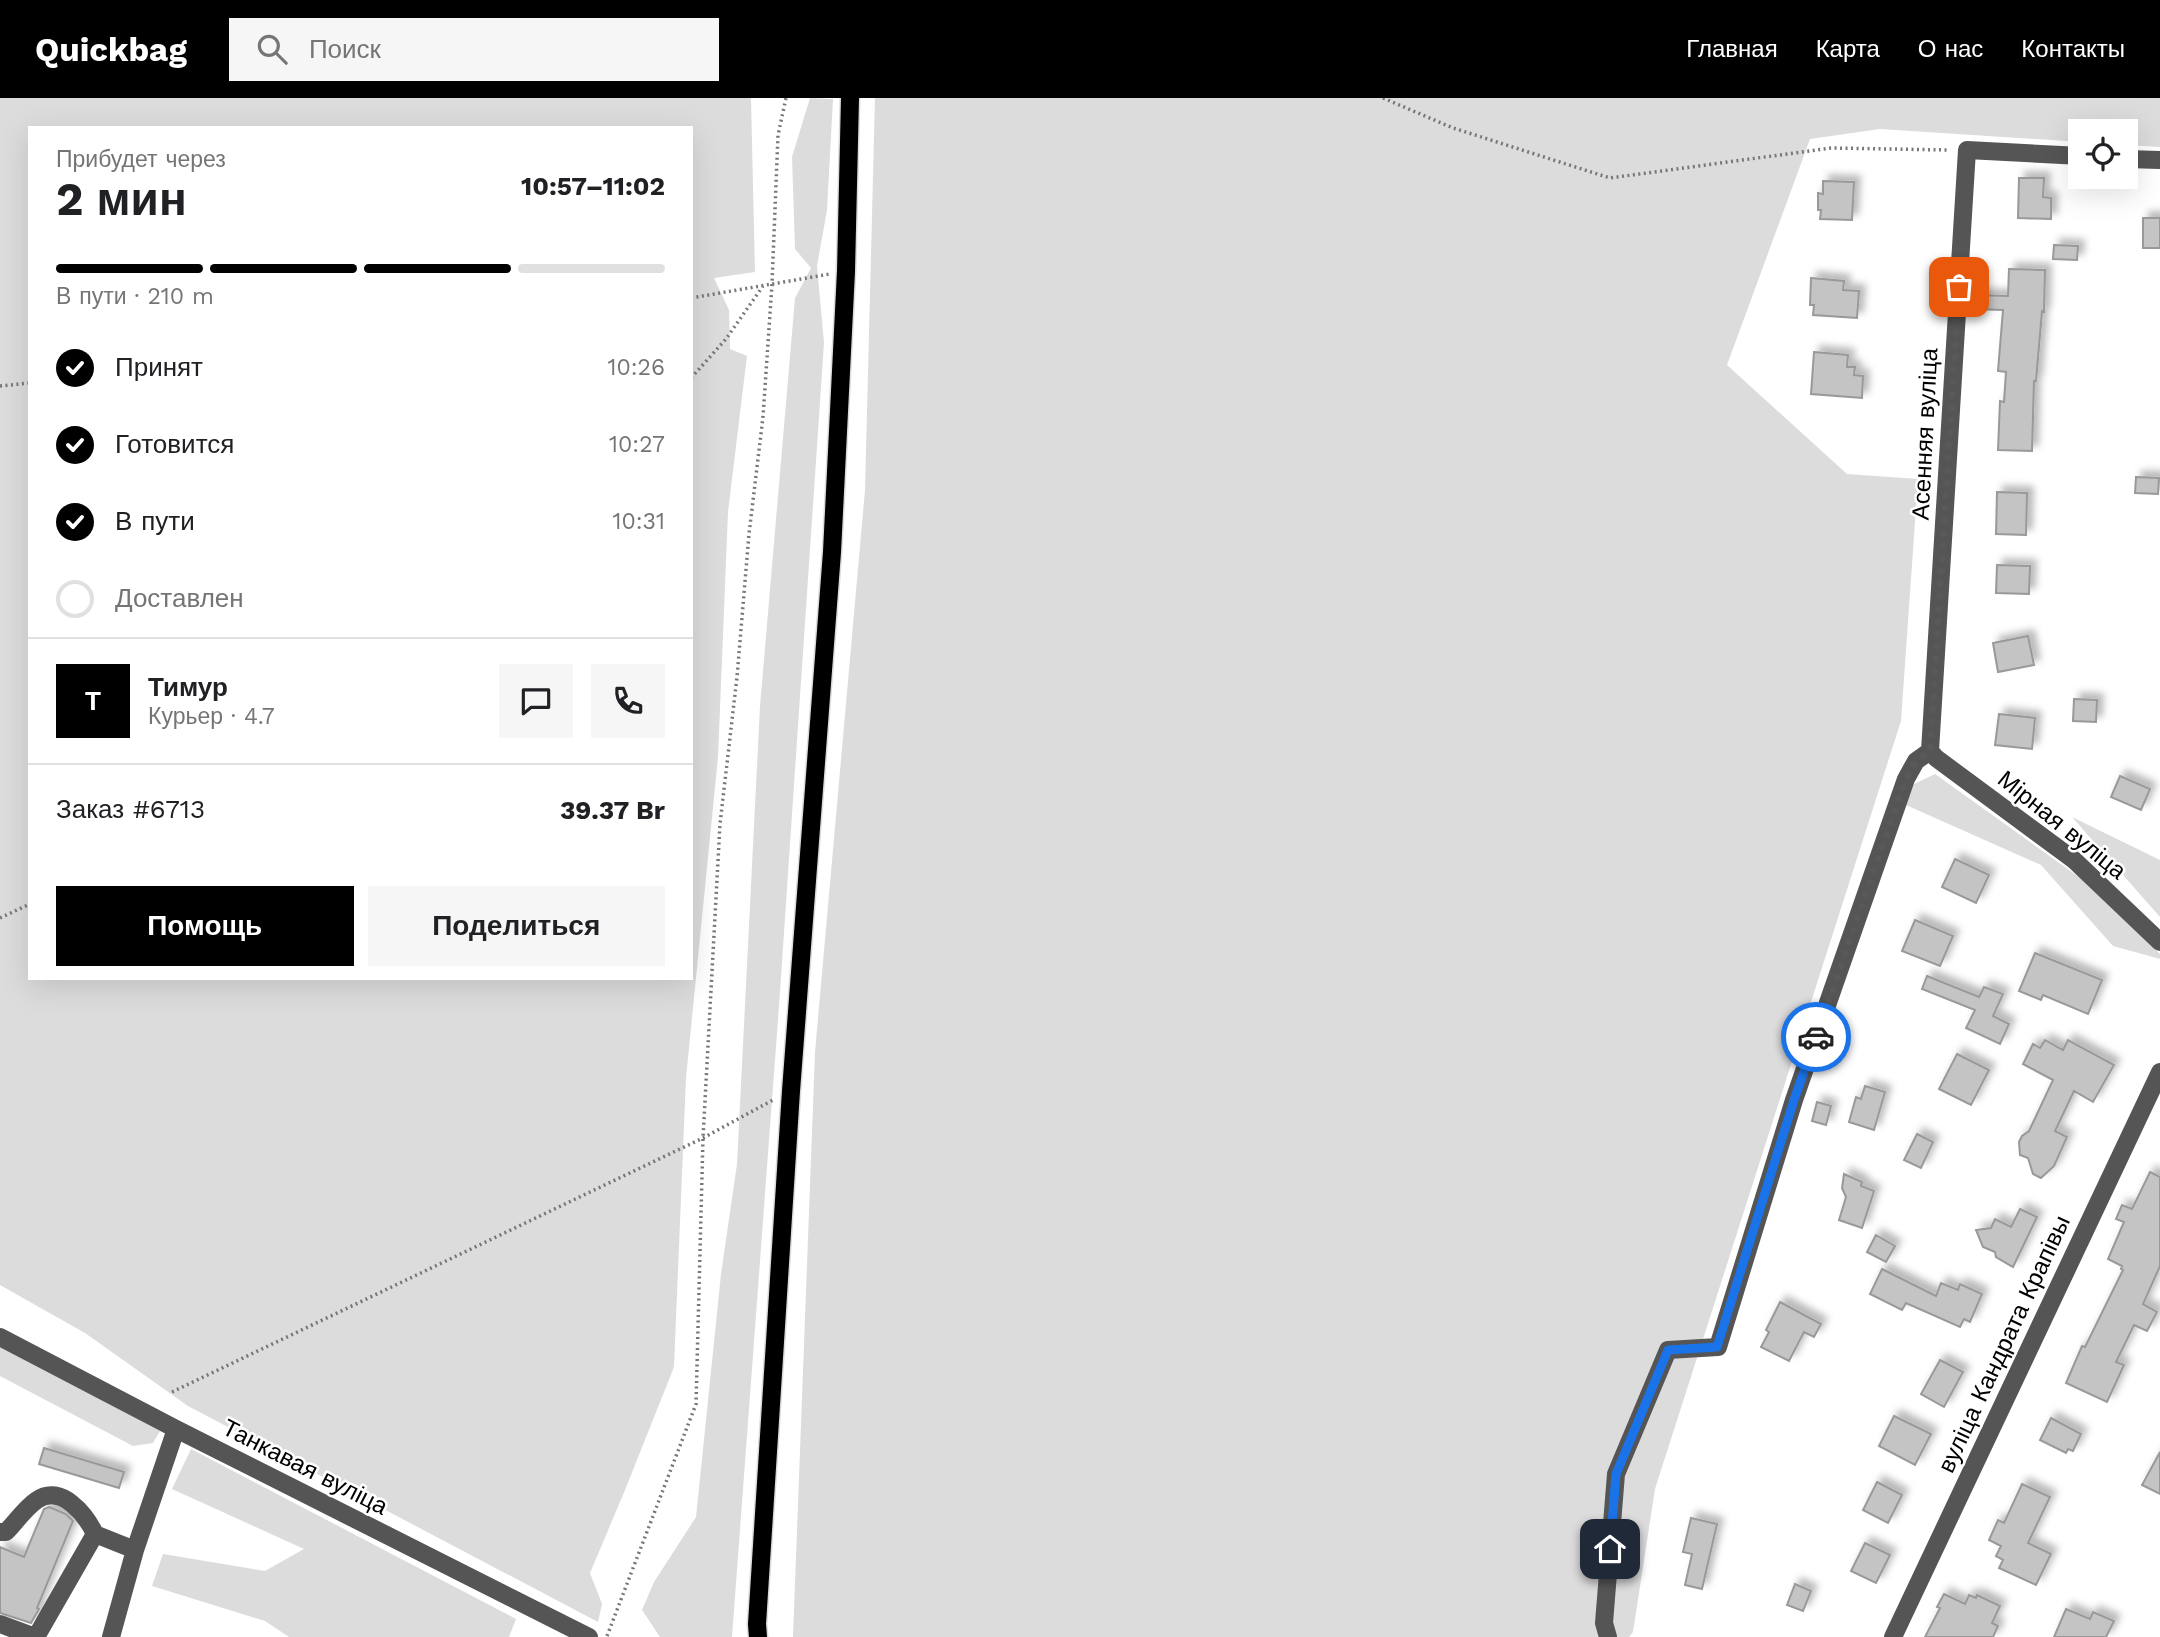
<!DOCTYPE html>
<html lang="ru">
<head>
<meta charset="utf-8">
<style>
	:root { --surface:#fff; --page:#f6f6f6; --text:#202124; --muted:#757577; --line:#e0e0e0; --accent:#000 }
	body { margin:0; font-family:"Work Sans",sans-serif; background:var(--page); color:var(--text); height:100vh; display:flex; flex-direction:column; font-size:26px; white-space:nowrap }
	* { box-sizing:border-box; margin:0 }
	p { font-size:23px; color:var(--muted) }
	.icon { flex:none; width:38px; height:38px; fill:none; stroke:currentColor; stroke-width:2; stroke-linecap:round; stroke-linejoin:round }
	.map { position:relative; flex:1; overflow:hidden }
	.drawer { position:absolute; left:28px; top:28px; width:665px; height:854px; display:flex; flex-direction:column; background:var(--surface); border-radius:0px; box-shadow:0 7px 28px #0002 }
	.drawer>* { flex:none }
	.fabs { position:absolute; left:2068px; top:21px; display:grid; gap:14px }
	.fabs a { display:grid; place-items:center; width:70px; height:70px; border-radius:0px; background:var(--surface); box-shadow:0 7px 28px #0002; font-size:35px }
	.pin { position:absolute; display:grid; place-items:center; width:60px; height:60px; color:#fff; margin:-30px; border-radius:14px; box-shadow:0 4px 10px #0006 }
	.courier { position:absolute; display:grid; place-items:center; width:70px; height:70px; margin:-35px; border:5px solid #1a73e8; border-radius:50%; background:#fff; color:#222; box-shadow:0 2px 9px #0007 }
	.head em { font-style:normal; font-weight:700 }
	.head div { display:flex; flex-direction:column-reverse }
	.head { display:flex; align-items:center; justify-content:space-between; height:119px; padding:0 28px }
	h1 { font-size:46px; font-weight:700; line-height:52px }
	.bar { display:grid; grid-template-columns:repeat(4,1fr); gap:10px 7px; align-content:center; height:84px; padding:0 28px }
	.bar i { height:9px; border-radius:5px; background:var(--line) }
	.bar .selected { background:var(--accent) }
	.bar p { grid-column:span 4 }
	.line { display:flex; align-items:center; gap:18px; padding:0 28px; border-top:2px solid var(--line) }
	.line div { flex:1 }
	.round { display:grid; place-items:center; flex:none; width:74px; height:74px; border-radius:0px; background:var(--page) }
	ol { padding:0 28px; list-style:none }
	li { display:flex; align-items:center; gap:21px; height:77px }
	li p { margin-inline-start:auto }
	li .icon { padding:7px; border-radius:50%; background:var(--accent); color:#fff; stroke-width:4 }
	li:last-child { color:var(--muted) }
	li i { width:38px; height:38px; border:4px solid var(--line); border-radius:50% }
	.button { display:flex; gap:14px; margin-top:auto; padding:14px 28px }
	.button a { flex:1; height:80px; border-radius:0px; background:var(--accent); color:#fff; font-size:28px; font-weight:700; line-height:80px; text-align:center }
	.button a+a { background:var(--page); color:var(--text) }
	header { display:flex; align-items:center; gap:42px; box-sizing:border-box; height:98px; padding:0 35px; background:var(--accent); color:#fff }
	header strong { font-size:33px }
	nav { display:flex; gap:38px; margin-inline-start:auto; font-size:24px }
	.search { width:490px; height:63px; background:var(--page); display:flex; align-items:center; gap:18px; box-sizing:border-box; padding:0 24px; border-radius:0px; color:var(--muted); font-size:26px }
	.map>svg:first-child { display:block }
	.green { fill:#dcdcdc; fill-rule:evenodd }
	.building { fill:#c4c4c4; stroke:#999; stroke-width:2; filter:url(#shadow) }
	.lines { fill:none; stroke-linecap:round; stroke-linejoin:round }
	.major-casing { stroke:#dbdbdb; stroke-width:21 }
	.path { stroke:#777; stroke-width:3.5; stroke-dasharray:2 3.5; stroke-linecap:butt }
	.minor { stroke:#555; stroke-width:18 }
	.major { stroke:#000; stroke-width:18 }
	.done { stroke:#595959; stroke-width:7; stroke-dasharray:0 12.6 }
	.route { stroke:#1a73e8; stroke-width:9 }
	.labels { text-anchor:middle; stroke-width:5; stroke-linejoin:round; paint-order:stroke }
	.street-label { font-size:24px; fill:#000; stroke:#fff }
</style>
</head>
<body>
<header>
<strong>Quickbag</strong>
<div class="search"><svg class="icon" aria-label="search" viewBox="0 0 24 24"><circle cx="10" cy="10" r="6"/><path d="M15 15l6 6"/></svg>Поиск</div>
<nav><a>Главная</a><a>Карта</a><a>О нас</a><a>Контакты</a></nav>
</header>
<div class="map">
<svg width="2160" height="1539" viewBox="0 0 2160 1539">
	<defs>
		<filter id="shadow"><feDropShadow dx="6" dy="-6" stdDeviation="3.5" flood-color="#0004"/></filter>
	</defs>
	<rect width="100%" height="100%" fill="#fff"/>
	<path class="green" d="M 0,0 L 751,0 L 755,174 L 714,180 L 729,212 L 730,251 L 747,258 L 728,414 L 718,659 L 686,980 L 674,1269 L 625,1392 L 590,1475 L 602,1506 L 598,1524 L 188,1308 L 85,1235 L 0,1187 ZM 30,30 L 691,30 L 691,880 L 30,880 Z
		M 810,0 L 833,1 L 827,112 L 817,168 L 824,245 L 779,908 L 732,1539 L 660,1539 L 642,1512 L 654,1484 L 696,1419 L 721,1176 L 737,1066 L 760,608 L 795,200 L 811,170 L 795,151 L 792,59 Z
		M 875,0 L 2160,0 L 2160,49 L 2126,47 L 2126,33 L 2081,33 L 2081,44 L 1880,31 L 1810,41 L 1727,267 L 1847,376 L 1918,381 L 1901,623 L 1655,1391 L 1633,1534 L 1629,1539 L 793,1539 L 815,954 L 865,392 Z
		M 1935,676 L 2079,779 L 2160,856 L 2160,861 L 2113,848 L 2041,767 L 1906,707 L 1914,686 Z
		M 2072,719 L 2160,762 L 2160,819 Z
		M 0,1247 L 160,1333 L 153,1345 L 133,1348 L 0,1278 Z
		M 191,1351 L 516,1521 L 509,1539 L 289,1539 L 265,1523 L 152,1488 L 163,1456 L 265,1473 L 304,1451 L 172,1391 Z"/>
	<path class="building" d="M 2019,80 L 2044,80 L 2043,99 L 2051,100 L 2051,121 L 2018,120 Z
		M 1823,83 L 1854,84 L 1852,122 L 1820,121 L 1821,112 L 1818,112 L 1818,95 L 1823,96 Z
		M 2143,120 L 2160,120 L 2160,150 L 2143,150 Z
		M 2054,147 L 2078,148 L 2077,162 L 2053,161 Z
		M 2009,171 L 2045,172 L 2044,214 L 2042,213 L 2036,283 L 2034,283 L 2032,353 L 1998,352 L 2000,303 L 2004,304 L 2006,274 L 1998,273 L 2003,212 L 1974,211 L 1974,197 L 2008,198 Z
		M 1811,180 L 1844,183 L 1843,192 L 1859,193 L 1857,220 L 1813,217 L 1814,207 L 1810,207 Z
		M 1814,254 L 1848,257 L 1847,269 L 1855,269 L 1854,277 L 1863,278 L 1862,300 L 1811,296 Z
		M 2136,379 L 2159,380 L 2158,396 L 2135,395 Z
		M 1997,394 L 2027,395 L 2026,437 L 1996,436 Z
		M 1997,467 L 2030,468 L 2029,496 L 1996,495 Z
		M 2028,538 L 2034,567 L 1998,574 L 1993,545 Z
		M 2074,601 L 2097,602 L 2096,624 L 2073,623 Z
		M 1999,616 L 2035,620 L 2032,651 L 1995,647 Z
		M 2120,678 L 2150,691 L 2141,712 L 2111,699 Z
		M 1955,761 L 1989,777 L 1976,805 L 1942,789 Z
		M 1915,822 L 1953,838 L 1940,868 L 1902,853 Z
		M 2035,855 L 2102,882 L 2088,916 L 2043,897 L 2041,902 L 2019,893 Z
		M 1927,878 L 1979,899 L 1984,889 L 2003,896 L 1993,918 L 2009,926 L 2000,946 L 1966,930 L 1975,912 L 1922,891 Z
		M 2045,942 L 2063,952 L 2068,942 L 2114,967 L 2093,1004 L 2074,993 L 2055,1033 L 2067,1039 L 2054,1068 L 2041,1080 L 2033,1076 L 2028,1060 L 2020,1057 L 2019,1044 L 2022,1038 L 2029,1033 L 2053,982 L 2023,966 L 2033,946 L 2040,950 Z
		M 1957,956 L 1989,972 L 1971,1007 L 1939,991 Z
		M 1865,988 L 1885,994 L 1874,1032 L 1849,1024 L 1856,999 L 1861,1001 Z
		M 1817,1004 L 1831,1008 L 1826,1027 L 1812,1023 Z
		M 1917,1036 L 1933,1044 L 1921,1070 L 1904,1062 Z
		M 2150,1074 L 2160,1079 L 2160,1168 L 2143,1206 L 2157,1214 L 2147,1233 L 2134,1227 L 2116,1264 L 2124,1267 L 2107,1304 L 2066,1285 L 2082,1248 L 2085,1249 L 2123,1172 L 2121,1171 L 2122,1168 L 2108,1161 L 2124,1124 L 2116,1121 L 2122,1107 L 2132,1111 Z
		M 1844,1076 L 1862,1084 L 1861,1088 L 1874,1093 L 1862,1130 L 1839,1122 L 1846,1099 L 1842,1090 Z
		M 2020,1111 L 2037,1119 L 2013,1169 L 1996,1159 L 1995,1154 L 1983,1149 L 1976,1132 L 1991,1130 L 1995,1121 L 2011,1129 Z
		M 1876,1137 L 1895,1148 L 1886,1164 L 1867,1154 Z
		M 1882,1171 L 1936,1198 L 1941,1185 L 1958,1192 L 1960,1186 L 1982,1196 L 1970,1224 L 1964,1221 L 1960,1229 L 1906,1205 L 1902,1212 L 1870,1196 Z
		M 1780,1204 L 1821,1226 L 1814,1239 L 1804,1234 L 1789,1263 L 1761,1249 L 1769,1234 L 1766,1232 Z
		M 1940,1262 L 1963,1274 L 1944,1309 L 1921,1296 Z
		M 1894,1318 L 1931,1336 L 1915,1367 L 1879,1348 Z
		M 2051,1320 L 2081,1336 L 2073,1353 L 2068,1351 L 2066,1355 L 2040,1342 Z
		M 44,1350 L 124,1374 L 119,1390 L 39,1366 Z
		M 2160,1354 L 2160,1396 L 2142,1387 Z
		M 1877,1384 L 1902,1397 L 1888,1425 L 1863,1412 Z
		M 2022,1386 L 2050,1399 L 2028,1445 L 2051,1456 L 2036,1487 L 1999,1470 L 2003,1462 L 1996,1458 L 2001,1448 L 1989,1442 L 1998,1422 L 2004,1425 Z
		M 49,1409 L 66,1416 L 73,1423 L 37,1510 L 39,1511 L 31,1525 L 0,1515 L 0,1449 L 24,1459 L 44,1411 Z
		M 1691,1420 L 1717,1426 L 1702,1491 L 1685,1487 L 1692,1456 L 1683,1454 Z
		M 1865,1445 L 1890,1457 L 1876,1485 L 1851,1473 Z
		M 1795,1486 L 1811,1493 L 1803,1513 L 1787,1507 Z
		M 1944,1496 L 1965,1506 L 1969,1497 L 1976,1500 L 1977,1497 L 2000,1508 L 1992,1525 L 1998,1528 L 1993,1539 L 1925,1539 L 1940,1510 L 1937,1509 Z
		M 2066,1511 L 2090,1521 L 2093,1514 L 2114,1523 L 2106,1539 L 2054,1539 Z"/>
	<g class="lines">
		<g class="major-casing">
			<path id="major" d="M 758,1539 L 757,1526 L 791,993 L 832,454 L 846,173 L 850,0"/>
		</g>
		<path class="path" d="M 1383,0 L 1453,30 L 1610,80 L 1831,50 L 1950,52
			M 691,200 L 830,176
			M 691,280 L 726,241 L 763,188
			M 0,288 L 30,285
			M 0,820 L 30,806
			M 172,1294 L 703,1040 L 773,1002
			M 607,1538 L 696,1306 L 703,1040 L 720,726 L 737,579 L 749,436 L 763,319 L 772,186 L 778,37 L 786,0"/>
		<path class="minor" d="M 2126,61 L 2160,62
			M 1930,653 L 1967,52 L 2081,58
			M 1930,653 L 1936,660 L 2074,762 L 2160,844
			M 0,1239 L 176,1331 L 589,1539
			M 0,1434 L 6,1434 C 16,1424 25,1410 37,1402 C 61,1385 86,1417 95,1436 L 135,1452
			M 0,1526 L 35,1539
			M 36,1539 L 95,1436
			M 111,1539 L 135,1452 L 176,1331
			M 1608,1539 L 1604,1525 L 1616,1376 L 1668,1252 L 1718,1249 L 1794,1002 L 1906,681 L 1916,663 L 1930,653
			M 1893,1539 L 2160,974"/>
		<use href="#major" class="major"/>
	</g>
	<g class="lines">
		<path class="done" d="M 1816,939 L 1906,681 L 1916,663 L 1930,653 L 1959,189"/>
		<path class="route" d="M 1610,1451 L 1616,1376 L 1668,1252 L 1717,1249 L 1794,1002 L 1816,939"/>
	</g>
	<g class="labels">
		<g class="street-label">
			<text transform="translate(1925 336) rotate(-87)" y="8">Асенняя вуліца</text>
			<text transform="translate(2062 727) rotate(39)" y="8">Мірная вуліца</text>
			<text transform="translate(2004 1246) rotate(-65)" y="8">вуліца Кандрата Крапівы</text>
			<text transform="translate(305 1369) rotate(27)" y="8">Танкавая вуліца</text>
		</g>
	</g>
</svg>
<div class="fabs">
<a><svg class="icon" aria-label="locate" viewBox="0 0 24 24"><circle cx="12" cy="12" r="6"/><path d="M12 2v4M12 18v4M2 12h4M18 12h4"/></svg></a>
</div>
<div class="pin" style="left:1959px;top:189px;background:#ea580c"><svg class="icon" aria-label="bag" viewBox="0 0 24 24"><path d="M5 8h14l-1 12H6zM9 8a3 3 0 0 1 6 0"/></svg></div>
<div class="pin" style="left:1610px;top:1451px;background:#1f2937"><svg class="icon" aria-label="home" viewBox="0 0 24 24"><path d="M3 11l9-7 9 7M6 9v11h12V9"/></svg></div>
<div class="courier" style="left:1816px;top:939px"><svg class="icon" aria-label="car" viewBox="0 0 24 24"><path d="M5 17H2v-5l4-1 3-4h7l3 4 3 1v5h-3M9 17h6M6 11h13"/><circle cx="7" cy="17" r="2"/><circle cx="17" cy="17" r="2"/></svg></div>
<section class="drawer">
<div class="head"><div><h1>2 мин</h1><p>Прибудет через</p></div><em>10:57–11:02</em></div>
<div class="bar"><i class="selected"></i><i class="selected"></i><i class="selected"></i><i></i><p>В пути · 210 m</p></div>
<ol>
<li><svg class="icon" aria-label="check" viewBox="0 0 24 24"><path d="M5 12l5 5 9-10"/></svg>Принят<p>10:26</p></li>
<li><svg class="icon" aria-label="check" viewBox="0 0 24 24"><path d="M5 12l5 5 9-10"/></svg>Готовится<p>10:27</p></li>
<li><svg class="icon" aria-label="check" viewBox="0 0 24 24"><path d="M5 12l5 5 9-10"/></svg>В пути<p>10:31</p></li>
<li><i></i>Доставлен</li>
</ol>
<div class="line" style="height:126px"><b class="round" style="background:var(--accent);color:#fff">Т</b><div><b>Тимур</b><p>Курьер · 4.7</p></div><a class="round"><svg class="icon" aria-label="chat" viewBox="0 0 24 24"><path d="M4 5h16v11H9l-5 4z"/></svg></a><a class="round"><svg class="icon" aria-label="phone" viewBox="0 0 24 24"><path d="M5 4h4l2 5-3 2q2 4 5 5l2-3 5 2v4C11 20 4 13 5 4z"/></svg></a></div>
<div class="line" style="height:91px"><div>Заказ #6713</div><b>39.37 Br</b></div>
<div class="button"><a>Помощь</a><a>Поделиться</a></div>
</section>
</div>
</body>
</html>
